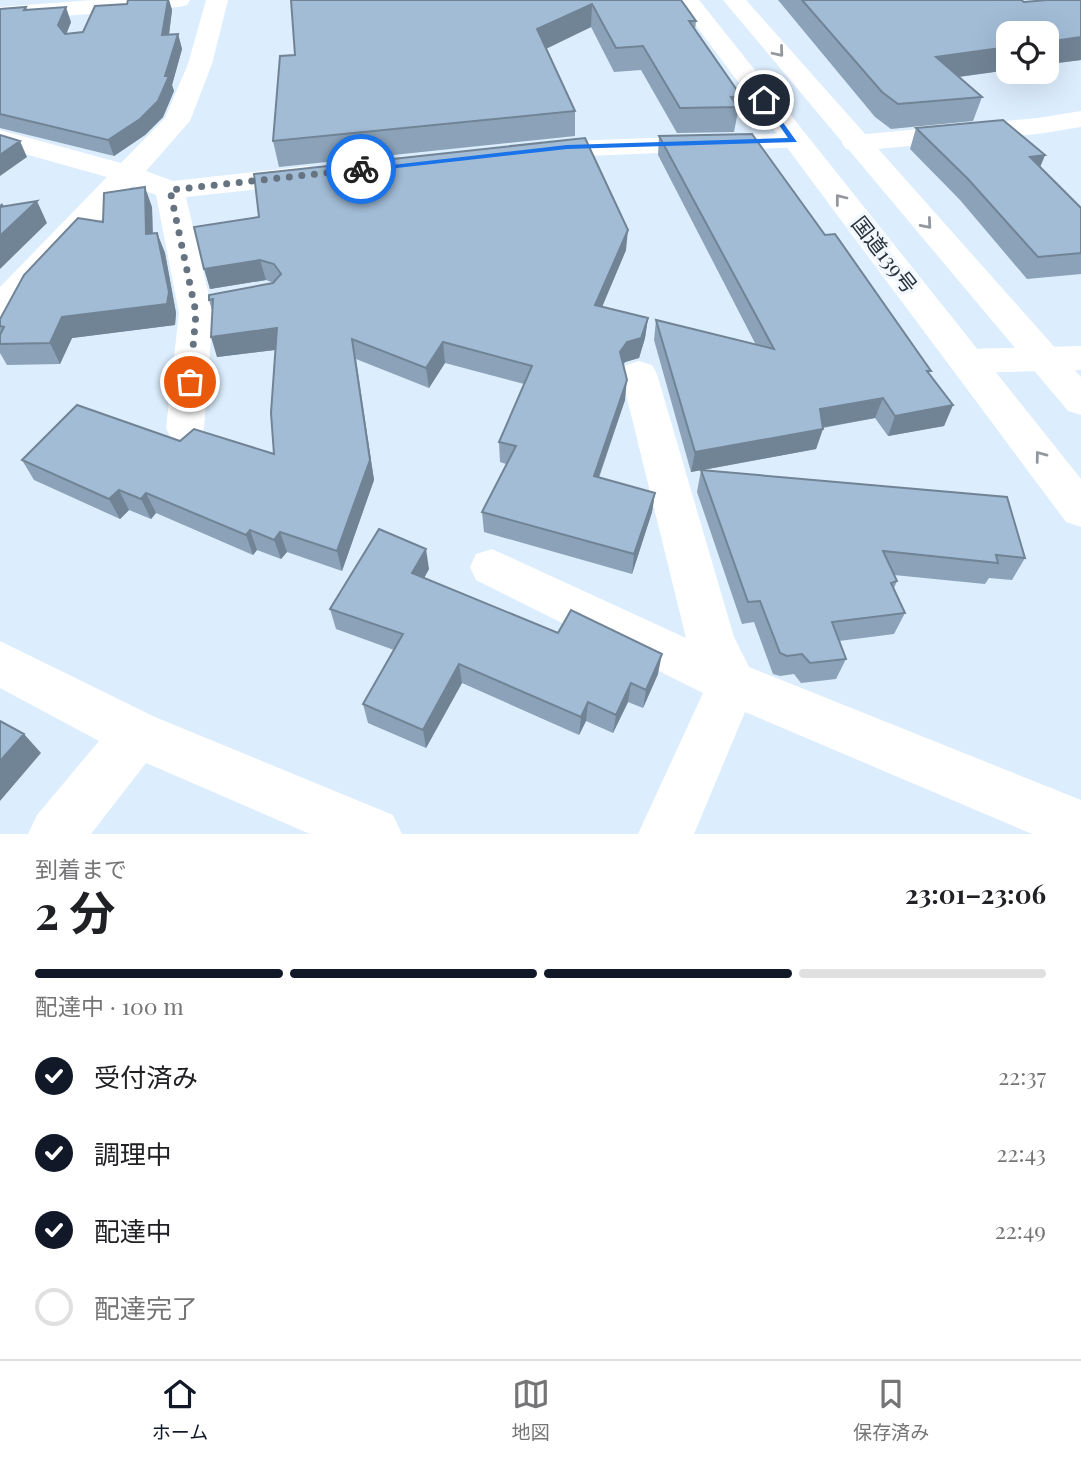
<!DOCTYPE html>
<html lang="ja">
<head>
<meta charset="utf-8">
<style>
	:root { --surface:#fff; --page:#f6f6f6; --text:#202124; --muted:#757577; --line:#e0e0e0; --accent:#111827 }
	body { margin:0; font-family:"Playfair Display","Noto Sans JP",serif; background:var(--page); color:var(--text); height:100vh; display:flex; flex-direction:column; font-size:26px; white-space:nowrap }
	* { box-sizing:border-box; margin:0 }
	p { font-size:23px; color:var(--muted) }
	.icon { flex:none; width:38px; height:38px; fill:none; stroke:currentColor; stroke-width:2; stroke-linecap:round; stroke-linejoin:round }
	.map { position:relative; height:834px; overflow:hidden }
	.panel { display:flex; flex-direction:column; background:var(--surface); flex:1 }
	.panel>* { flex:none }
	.fabs { position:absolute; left:996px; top:21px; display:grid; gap:14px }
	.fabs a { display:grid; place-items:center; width:63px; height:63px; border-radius:14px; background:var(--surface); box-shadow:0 7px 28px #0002; font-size:35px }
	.pin { position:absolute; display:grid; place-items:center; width:60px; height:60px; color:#fff; margin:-30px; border:4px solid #fff; border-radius:50%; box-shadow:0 2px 7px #0007 }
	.courier { position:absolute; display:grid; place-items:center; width:70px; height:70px; margin:-35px; border:5px solid #1a73e8; border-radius:50%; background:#fff; color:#222; box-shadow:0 2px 9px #0007 }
	.summary em { font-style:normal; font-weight:700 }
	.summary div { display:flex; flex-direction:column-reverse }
	.summary { display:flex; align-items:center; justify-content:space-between; height:119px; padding:0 35px }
	h1 { font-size:46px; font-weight:700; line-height:52px }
	.bar { display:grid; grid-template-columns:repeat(4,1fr); gap:10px 7px; align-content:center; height:84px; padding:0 35px }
	.bar i { height:9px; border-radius:5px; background:var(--line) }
	.bar .current { background:var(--accent) }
	.bar p { grid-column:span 4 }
	ol { padding:0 35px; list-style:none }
	li { display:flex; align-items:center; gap:21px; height:77px }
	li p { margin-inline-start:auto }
	li .icon { padding:7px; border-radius:50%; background:var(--accent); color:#fff; stroke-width:4 }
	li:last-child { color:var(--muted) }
	li i { width:38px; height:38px; border:4px solid var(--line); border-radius:50% }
	.dock { display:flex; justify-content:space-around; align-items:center; height:98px; border-top:2px solid var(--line); background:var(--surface); font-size:19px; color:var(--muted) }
	.dock a { display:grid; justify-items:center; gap:4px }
	.dock .current { color:var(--accent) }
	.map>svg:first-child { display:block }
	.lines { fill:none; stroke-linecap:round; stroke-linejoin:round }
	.minor { fill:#fff; fill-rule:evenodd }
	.highway { fill:#fff; fill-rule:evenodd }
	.wall { fill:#8ba2b8 }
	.shaded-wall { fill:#718496 }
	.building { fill:#a2bcd6; stroke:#718496; stroke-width:2 }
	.oneway { stroke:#93989e }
	.route { fill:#1a73e8 }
	.done { stroke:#667380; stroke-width:7; stroke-dasharray:0 12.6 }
	.labels { text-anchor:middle; stroke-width:7; stroke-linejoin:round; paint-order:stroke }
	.street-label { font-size:21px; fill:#27323c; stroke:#f3f8fe }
</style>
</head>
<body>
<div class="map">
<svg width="1081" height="834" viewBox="0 0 1081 834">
	<rect width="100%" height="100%" fill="#dcedfd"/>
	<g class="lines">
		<path class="minor" d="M 94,0 L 190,0 L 187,5 L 179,7 L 0,21 L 0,7 Z
			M 206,0 L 228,0 L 212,64 L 190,121 L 146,171 L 173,181 L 308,166 L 318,169 L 322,175 L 318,181 L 308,184 L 186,197 L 213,313 L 204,428 L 199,438 L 185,442 L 171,438 L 166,428 L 179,313 L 156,195 L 132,186 L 12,315 L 0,318 L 0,287 L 107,177 L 0,147 L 0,130 L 121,163 L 165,118 L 188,64 Z
			M 1081,111 L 1081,127 L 1038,134 L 856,151 L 846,149 L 842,143 L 846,137 L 856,135 L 1038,118 Z
			M 794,133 L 804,135 L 808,141 L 804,147 L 538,158 L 528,156 L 524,150 L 528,144 L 538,142 Z
			M 1081,346 L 1081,370 L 967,373 L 954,370 L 949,361 L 954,352 L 967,349 Z
			M 639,361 L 652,365 L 657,374 L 734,637 L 749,667 L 1081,800 L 1081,834 L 1032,834 L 745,712 L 694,834 L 638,834 L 703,693 L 476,580 L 470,567 L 476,554 L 492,549 L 686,638 L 621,374 L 626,365 Z
			M 0,641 L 155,717 L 393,815 L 402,834 L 310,834 L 146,763 L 91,834 L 28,834 L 37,815 L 99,741 L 0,688 Z"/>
		<path class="highway" d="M 677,0 L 699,0 L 1081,479 L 1081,527 L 1066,522 Z
			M 723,0 L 746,0 L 1081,377 L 1081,415 L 1068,411 Z"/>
	</g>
	<path class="wall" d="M 128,0 L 169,0 L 172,10 L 169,34 L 178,34 L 182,49 L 172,85 L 174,91 L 163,117 L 145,135 L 114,156 L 0,128 L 0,9 L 26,7 L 27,9 L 71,22 L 66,34 L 83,32 L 127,4 Z
		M 291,0 L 681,0 L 696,21 L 695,30 L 741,96 L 734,132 L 677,133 L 641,70 L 614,72 L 591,27 L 546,49 L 575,111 L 575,136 L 279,167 L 273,141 L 295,55 Z
		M 778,0 L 1021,0 L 1024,2 L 1081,0 L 1081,60 L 959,77 L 982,97 L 973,121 L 891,129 L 875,117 Z
		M 916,128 L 1045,155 L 1040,167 L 1081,208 L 1081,274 L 1027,279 L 960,200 L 910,149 Z
		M 659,136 L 825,235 L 953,405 L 944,426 L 888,436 L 875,418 L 823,428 L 816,449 L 703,470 L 1025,558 L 1012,580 L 989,578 L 985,584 L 894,575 L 897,581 L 894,588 L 905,613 L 894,634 L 839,641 L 846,659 L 836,679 L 801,683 L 794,674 L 780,676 L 773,674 L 754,622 L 742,624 L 697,492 L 701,470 L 691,472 L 654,340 L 656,320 L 756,345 L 658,155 Z
		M 152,207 L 153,233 L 157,233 L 165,253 L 176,313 L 175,325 L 72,338 L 60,364 L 7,365 L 0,353 L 0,319 L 103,222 Z
		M 194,227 L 626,250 L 602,307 L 648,318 L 645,338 L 639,358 L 625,362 L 623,365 L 625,400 L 599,478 L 655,493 L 652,512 L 632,574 L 484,532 L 482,512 L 506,464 L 500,462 L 499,442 L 524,384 L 445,363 L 429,388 L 356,359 L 374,480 L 342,571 L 287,552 L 281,559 L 257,550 L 253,555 L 156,513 L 151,519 L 129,510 L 120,519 L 34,480 L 22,460 L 180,441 L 274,454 L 276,350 L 217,357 L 212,310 L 209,300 L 274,283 L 266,280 L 210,289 Z
		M 429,569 L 424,578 L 658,674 L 643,708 L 628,702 L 613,733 L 586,721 L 579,735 L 462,683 L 426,748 L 368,723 L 363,704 L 394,650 L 336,629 L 330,609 Z"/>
	<path class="shaded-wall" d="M 168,0 L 169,0 L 172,10 L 167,50 L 162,35 Z
		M 592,4 L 591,27 L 537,53 L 537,29 Z
		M 66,7 L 71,22 L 64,40 L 58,25 Z
		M 178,34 L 182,49 L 172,85 L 174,91 L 163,117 L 145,135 L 114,156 L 108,140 L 165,76 Z
		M 1081,37 L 1081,60 L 1046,64 L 1046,42 Z
		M 1008,47 L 1008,70 L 928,81 L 936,57 Z
		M 20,141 L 27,157 L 0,176 L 0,155 Z
		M 1045,155 L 1036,177 L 1030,157 Z
		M 145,187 L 152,207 L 153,255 L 146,234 Z
		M 37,201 L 47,223 L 0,269 L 0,205 L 2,203 L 13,224 Z
		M 628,230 L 626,250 L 594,326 L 595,305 Z
		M 157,233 L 165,253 L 176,313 L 175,325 L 72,338 L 60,364 L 50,343 L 62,317 Z
		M 260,260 L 266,280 L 210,289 L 204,269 Z
		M 648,318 L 645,338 L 639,358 L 625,362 L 619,373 L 620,352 L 627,342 Z
		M 277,328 L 282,349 L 217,357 L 211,337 Z
		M 352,339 L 374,480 L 342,571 L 337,551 Z
		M 443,342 L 445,363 L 429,388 L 426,368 Z
		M 627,380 L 625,400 L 592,496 L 594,476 Z
		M 883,398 L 875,418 L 813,429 L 820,409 Z
		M 953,405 L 944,426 L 888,436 L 895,416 Z
		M 823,429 L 816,449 L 691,472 L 695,452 Z
		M 119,490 L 129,510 L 120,519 L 109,499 Z
		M 146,493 L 156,513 L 151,519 L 141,499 Z
		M 655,493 L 652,512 L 632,574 L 634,554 Z
		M 250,530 L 257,550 L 253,555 L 246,535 Z
		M 280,532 L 287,552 L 281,559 L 274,540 Z
		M 426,549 L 429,569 L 415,594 L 412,573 Z
		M 662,654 L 658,674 L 643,708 L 646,690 Z
		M 459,664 L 462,683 L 426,748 L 423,730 Z
		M 631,683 L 628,702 L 613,733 L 616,715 Z
		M 588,702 L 586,721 L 579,735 L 581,717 Z
		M 24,734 L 41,753 L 0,801 L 0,761 Z"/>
	<path class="building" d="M 128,0 L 168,0 L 162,35 L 178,34 L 165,76 L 169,76 L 158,101 L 140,119 L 108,140 L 0,114 L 0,9 L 26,7 L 24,10 L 66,7 L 58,25 L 65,34 L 83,32 L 95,6 L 127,4 Z
		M 291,0 L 681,0 L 696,21 L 689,21 L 741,96 L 731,97 L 738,107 L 680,108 L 643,46 L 616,48 L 592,4 L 537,29 L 575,111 L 273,141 L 280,56 L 295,55 Z
		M 802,0 L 1021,0 L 1024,2 L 1047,0 L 1081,0 L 1081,37 L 1046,42 L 1046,33 L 1008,33 L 1008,47 L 936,57 L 982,97 L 898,104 L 882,92 Z
		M 1003,120 L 1045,155 L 1030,157 L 1081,208 L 1081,253 L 1038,257 L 968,179 L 916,128 Z
		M 752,134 L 825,235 L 835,234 L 931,371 L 927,371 L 953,405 L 895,416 L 883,398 L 820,409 L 823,429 L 695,452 L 656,320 L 774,349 L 659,136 Z
		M 0,135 L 20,141 L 0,155 Z
		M 585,138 L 628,230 L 595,305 L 648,318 L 641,338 L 627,342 L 620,352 L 627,380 L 594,476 L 655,493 L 634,554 L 482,512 L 516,446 L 499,442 L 532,366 L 443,342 L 426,368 L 352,339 L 370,460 L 337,551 L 280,532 L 274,540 L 250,530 L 246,535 L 146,493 L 141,499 L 119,490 L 109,499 L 22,460 L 77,405 L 180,441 L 194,429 L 274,454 L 271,413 L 277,328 L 211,337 L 213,299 L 209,300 L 209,295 L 273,283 L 281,274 L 274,264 L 260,260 L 204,269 L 194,227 L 259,217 L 254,174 Z
		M 145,187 L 146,234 L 157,233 L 169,292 L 167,304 L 62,317 L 50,343 L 0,344 L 0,335 L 4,327 L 0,326 L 0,319 L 24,275 L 78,218 L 103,222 L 104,193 Z
		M 37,201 L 0,236 L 0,207 Z
		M 701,470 L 1007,497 L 1025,558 L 996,555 L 998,563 L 883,551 L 897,581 L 891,583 L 905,613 L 832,622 L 846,659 L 810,663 L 802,654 L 787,656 L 780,653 L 760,601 L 748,602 Z
		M 379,529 L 426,549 L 412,573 L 558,633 L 571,610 L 662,654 L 646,690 L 631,683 L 616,715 L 588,702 L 581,717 L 459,664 L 423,730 L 363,704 L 403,634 L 330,609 Z
		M 0,721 L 24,734 L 0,761 Z"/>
	<defs><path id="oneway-chevron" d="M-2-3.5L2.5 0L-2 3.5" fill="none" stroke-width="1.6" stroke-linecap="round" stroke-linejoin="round" transform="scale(1.75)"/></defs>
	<g class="oneway">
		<use href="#oneway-chevron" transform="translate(779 52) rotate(50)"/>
		<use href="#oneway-chevron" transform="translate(840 199) rotate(-128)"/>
		<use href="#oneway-chevron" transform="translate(927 224) rotate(49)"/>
		<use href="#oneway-chevron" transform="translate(1040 456) rotate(-127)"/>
	</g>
	<path class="route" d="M 761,99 L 766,99 L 797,142 L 567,149 L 361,172 L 357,169 L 567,145 L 788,138 Z"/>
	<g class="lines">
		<path class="done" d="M 190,382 L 196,313 L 170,190 L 361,169"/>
	</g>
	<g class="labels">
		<g class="street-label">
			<text transform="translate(884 255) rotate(52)" y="7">国道139号</text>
		</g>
	</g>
</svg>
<div class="fabs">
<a><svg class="icon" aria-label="locate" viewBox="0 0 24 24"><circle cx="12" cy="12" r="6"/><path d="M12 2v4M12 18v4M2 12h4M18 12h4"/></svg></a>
</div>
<div class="pin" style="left:190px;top:382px;background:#ea580c"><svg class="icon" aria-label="bag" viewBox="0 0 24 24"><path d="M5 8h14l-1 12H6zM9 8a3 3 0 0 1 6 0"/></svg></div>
<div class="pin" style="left:764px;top:100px;background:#1f2937"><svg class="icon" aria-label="home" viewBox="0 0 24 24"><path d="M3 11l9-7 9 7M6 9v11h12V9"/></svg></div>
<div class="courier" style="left:361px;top:169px"><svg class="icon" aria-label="bike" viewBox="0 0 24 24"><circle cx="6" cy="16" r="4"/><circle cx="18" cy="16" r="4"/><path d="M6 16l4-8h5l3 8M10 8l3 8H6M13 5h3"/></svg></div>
</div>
<section class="panel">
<div class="summary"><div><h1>2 分</h1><p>到着まで</p></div><em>23:01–23:06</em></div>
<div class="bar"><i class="current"></i><i class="current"></i><i class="current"></i><i></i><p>配達中 · 100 m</p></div>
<ol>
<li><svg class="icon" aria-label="check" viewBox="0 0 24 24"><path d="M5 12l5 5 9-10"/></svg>受付済み<p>22:37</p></li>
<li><svg class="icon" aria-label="check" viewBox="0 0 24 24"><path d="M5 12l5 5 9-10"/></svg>調理中<p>22:43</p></li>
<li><svg class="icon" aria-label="check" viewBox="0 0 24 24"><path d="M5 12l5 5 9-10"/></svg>配達中<p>22:49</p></li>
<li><i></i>配達完了</li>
</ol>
</section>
<nav class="dock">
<a class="current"><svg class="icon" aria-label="home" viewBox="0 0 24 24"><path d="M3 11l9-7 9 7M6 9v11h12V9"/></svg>ホーム</a>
<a><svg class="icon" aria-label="map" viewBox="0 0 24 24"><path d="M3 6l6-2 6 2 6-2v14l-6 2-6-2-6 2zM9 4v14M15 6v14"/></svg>地図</a>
<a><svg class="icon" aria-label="saved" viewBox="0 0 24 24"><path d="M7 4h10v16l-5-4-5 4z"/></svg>保存済み</a>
</nav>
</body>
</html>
